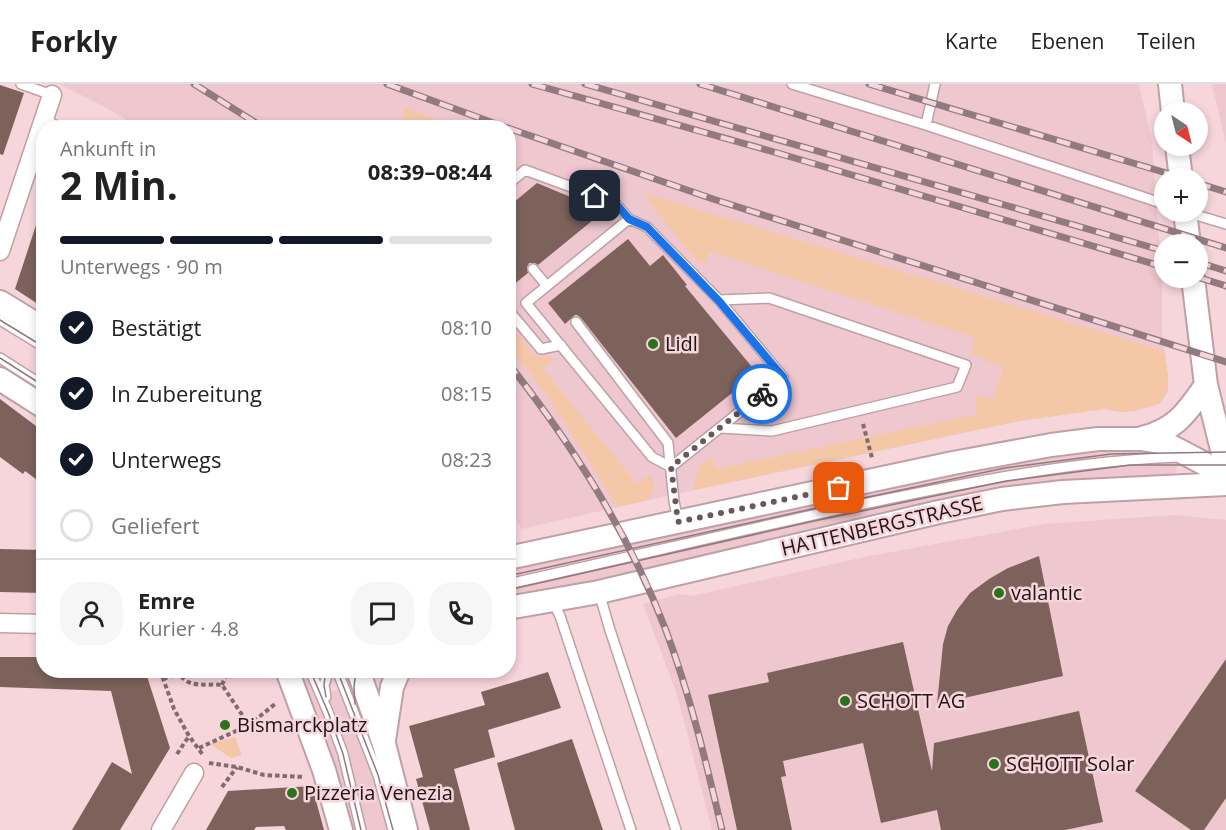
<!DOCTYPE html>
<html lang="de">
<head>
<meta charset="utf-8">
<style>
	:root { --surface:#fff; --page:#f6f6f6; --text:#222; --muted:#767676; --line:#e0e0e0; --accent:#111827 }
	body { margin:0; font-family:"Open Sans",sans-serif; background:var(--page); color:var(--text); height:100vh; display:flex; flex-direction:column; font-size:22px; white-space:nowrap }
	* { box-sizing:border-box; margin:0 }
	p { font-size:20px; color:var(--muted) }
	.icon { flex:none; width:33px; height:33px; fill:none; stroke:currentColor; stroke-width:2; stroke-linecap:round; stroke-linejoin:round }
	.map { position:relative; flex:1; overflow:hidden }
	.drawer { position:absolute; left:36px; top:36px; width:480px; height:558px; display:flex; flex-direction:column; background:var(--surface); border-radius:24px; box-shadow:0 3px 9px #0003 }
	.drawer>* { flex:none }
	.needle { width:39px; rotate:145deg }
	.tools { position:absolute; left:1154px; top:18px; display:grid; gap:12px }
	.tools a { display:grid; place-items:center; width:54px; height:54px; border-radius:50%; background:var(--surface); box-shadow:0 3px 9px #0003; font-size:30px }
	.pin { position:absolute; display:grid; place-items:center; width:51px; height:51px; color:#fff; margin:-26px; border-radius:12px; box-shadow:0 3px 9px #0006 }
	.courier { position:absolute; display:grid; place-items:center; width:60px; height:60px; margin:-30px; border:4px solid #1a73e8; border-radius:50%; background:#fff; color:#222; box-shadow:0 2px 8px #0007 }
	.overview em { font-style:normal; font-weight:700 }
	.overview div { display:flex; flex-direction:column-reverse }
	.overview { display:flex; align-items:center; justify-content:space-between; height:102px; padding:0 24px }
	h1 { font-size:39px; font-weight:700; line-height:45px }
	.bar { display:grid; grid-template-columns:repeat(4,1fr); gap:9px 6px; align-content:center; height:72px; padding:0 24px }
	.bar i { height:8px; border-radius:4px; background:var(--line) }
	.bar .selected { background:var(--accent) }
	.bar p { grid-column:span 4 }
	.line { display:flex; align-items:center; gap:15px; padding:0 24px; border-top:2px solid var(--line) }
	.line div { flex:1 }
	.round { display:grid; place-items:center; flex:none; width:63px; height:63px; border-radius:24px; background:var(--page) }
	ol { padding:0 24px; list-style:none }
	li { display:flex; align-items:center; gap:18px; height:66px }
	li p { margin-inline-start:auto }
	li .icon { padding:6px; border-radius:50%; background:var(--accent); color:#fff; stroke-width:4 }
	li:last-child { color:var(--muted) }
	li i { width:33px; height:33px; border:3px solid var(--line); border-radius:50% }
	header { display:flex; align-items:center; gap:36px; box-sizing:border-box; height:84px; padding:0 30px; background:var(--surface); border-bottom:2px solid var(--line) }
	header strong { font-size:28px }
	nav { display:flex; gap:33px; margin-inline-start:auto; font-size:21px }
	.map>svg:first-child { display:block }
	.built { fill:#efc7ce }
	.green { fill:#f4c8a7 }
	.building { fill:#7d625c }
	.lines { fill:none; stroke-linecap:round; stroke-linejoin:round }
	.service-casing { stroke:#bfa0a6; stroke-width:12 }
	.minor-casing { stroke:#bfa0a6; stroke-width:21 }
	.tertiary-casing { stroke:#bfa0a6; stroke-width:26 }
	.path { stroke:#806b6f; stroke-width:4; stroke-dasharray:4.5 3; stroke-linecap:butt }
	.service { stroke:#fff; stroke-width:9 }
	.minor { stroke:#fff; stroke-width:18 }
	.tertiary { stroke:#fff; stroke-width:22 }
	.tram { stroke:#927b7f; stroke-width:1.5 }
	.rail-casing { stroke:#927b7f; stroke-width:7 }
	.rail { stroke:#f6d5db; stroke-width:4.5; stroke-dasharray:14; stroke-linecap:butt }
	.done { stroke:#6a585b; stroke-width:6; stroke-dasharray:0 10.8 }
	.route { stroke:#1a73e8; stroke-width:8 }
	.poi-dot { fill:#29741a; stroke:#f6d5db; stroke-width:2 }
	.labels { text-anchor:middle; stroke-width:5; stroke-linejoin:round; paint-order:stroke }
	.poi-label { font-size:20px; fill:#1f1416; stroke:#f6d5db; text-anchor:start }
	.street-label { font-size:20px; fill:#1f1416; stroke:#f6d5db }
</style>
</head>
<body>
<header>
<strong>Forkly</strong>
<nav><a>Karte</a><a>Ebenen</a><a>Teilen</a></nav>
</header>
<div class="map">
<svg width="1226" height="746" viewBox="0 0 1226 746">
	<rect width="100%" height="100%" fill="#f6d5db"/>
	<path class="built" d="M 59,0 L 1139,0 L 1152,59 L 1162,194 L 1162,249 L 1168,291 L 1168,307 L 1160,319 L 1136,327 L 1122,328 L 1104,325 L 1019,337 L 648,416 L 522,445 L 508,423 L 508,44 L 138,43 L 107,24 Z
		M 1212,0 L 1226,0 L 1226,60 Z
		M 1153,365 L 1178,376 L 1175,392 L 1105,394 L 1007,405 L 509,515 L 508,486 L 1030,374 L 1105,366 Z
		M 1174,431 L 1226,436 L 1226,746 L 712,746 L 677,610 L 643,520 L 679,510 L 692,512 L 864,473 L 1045,440 Z
		M 304,587 L 308,587 L 319,612 L 357,599 L 399,746 L 351,746 L 305,603 Z"/>
	<path class="green" d="M 405,24 L 406,24 L 459,43 L 400,43 Z
		M 644,109 L 1164,267 L 1168,291 L 1168,307 L 1160,319 L 1150,323 L 1122,328 L 1104,325 L 1019,337 L 694,406 C 694,394 698,378 711,374 L 713,375 L 715,385 L 977,330 L 975,311 L 993,315 L 1003,283 L 987,278 L 987,275 L 971,270 L 975,254 L 710,167 L 706,177 L 701,179 L 697,177 L 659,131 Z
		M 509,239 L 533,271 L 537,273 L 550,272 L 553,276 L 543,285 L 637,400 L 648,392 L 652,393 L 654,404 L 648,416 L 618,423 L 545,308 L 509,262 Z
		M 235,653 L 242,671 L 231,674 L 210,660 Z"/>
	<path class="building" d="M 0,1 L 24,9 L 3,71 L 0,70 Z
		M 537,99 L 604,127 L 538,181 L 535,179 L 529,179 L 527,183 L 528,189 L 508,205 L 508,123 Z
		M 40,129 L 44,130 L 44,224 L 15,205 Z
		M 628,155 L 650,182 L 663,171 L 687,201 L 685,202 L 757,289 L 676,354 L 581,234 L 577,231 L 575,231 L 565,240 L 548,219 Z
		M 0,315 L 44,348 L 44,401 L 25,387 L 23,390 L 0,373 Z
		M 0,465 L 44,466 L 44,509 L 0,508 Z
		M 1039,472 L 1063,592 L 937,620 L 943,560 L 948,542 L 957,526 L 970,509 L 989,495 L 1008,484 Z
		M 903,558 L 932,687 L 934,659 L 1079,627 L 1103,738 L 1065,746 L 941,746 L 937,726 L 881,739 L 863,659 L 783,677 L 786,692 L 781,693 L 792,746 L 737,746 L 708,611 L 769,598 L 767,589 Z
		M 0,573 L 44,573 L 44,586 L 145,586 L 170,664 L 120,746 L 72,746 L 112,678 L 132,690 L 111,607 L 0,603 Z
		M 1226,575 L 1226,714 L 1204,746 L 1191,746 L 1135,707 Z
		M 548,588 L 561,624 L 488,646 L 495,673 L 454,685 L 470,746 L 430,746 L 416,695 L 423,693 L 409,642 L 485,621 L 481,608 Z
		M 572,655 L 603,746 L 515,746 L 497,679 Z
		M 312,702 L 324,746 L 286,746 L 284,742 L 256,743 L 254,746 L 206,746 L 228,707 Z"/>
	<g class="lines">
		<g class="service-casing">
			<path id="service" d="M 21,0 L 52,11
				M 792,0 L 926,41
				M 935,0 L 926,41 L 1164,120
				M 44,34 L 59,44
				M 508,100 L 525,86 L 615,119 L 629,135
				M 1186,128 L 1226,140
				M 629,135 L 647,143 L 719,216 L 783,293 L 671,383 L 652,373 L 526,219 Z
				M 533,185 L 547,202
				M 719,216 L 769,214 L 966,281 L 957,303 L 772,347 L 720,344
				M 508,226 L 541,265 L 561,261
				M 0,236 L 44,263
				M 576,238 L 668,359 L 674,417 L 678,438
				M 0,274 L 44,302
				M 508,500 C 630,473 751,444 873,418 C 976,397 1073,377 1179,373
				M 599,508 L 609,543 L 676,746
				M 552,516 L 560,532 L 631,746
				M 310,586 L 328,628 L 343,670 L 361,746
				M 337,586 L 378,691 L 393,746
				M 326,613 L 324,601 L 329,586"/>
		</g>
		<g class="minor-casing">
			<path id="minor" d="M 0,167 L 52,11
				M 0,539 L 44,540
				M 161,746 L 194,689"/>
		</g>
		<g class="tertiary-casing">
			<path id="tertiary" d="M 1170,0 L 1173,28
				M 1177,62 L 1181,94
				M 1185,128 L 1189,160
				M 1193,194 L 1206,301 L 1226,382
				M 0,218 L 44,245
				M 0,295 L 44,323
				M 1142,354 C 1176,346 1187,328 1206,301
				M 508,474 L 953,379 L 1051,361 L 1098,355 L 1141,355 L 1165,359 L 1205,380 L 1226,396
				M 508,524 L 599,508 L 939,428 L 1002,415 L 1063,408 L 1226,400
				M 287,586 L 324,686 L 341,746
				M 358,586 L 384,660 L 406,746
				M 384,656 L 392,603 L 399,586"/>
		</g>
		<path class="path" d="M 863,340 L 872,374
			M 160,586 L 174,625 L 189,652 L 203,671
			M 177,586 C 187,606 204,599 222,601 L 249,641 L 275,620
			M 163,595 L 178,590
			M 222,601 L 228,586
			M 199,664 L 249,641
			M 177,670 L 189,652
			M 209,679 L 237,683 L 264,691 L 305,693
			M 222,703 L 237,683"/>
		<use href="#service" class="service"/>
		<use href="#minor" class="minor"/>
		<use href="#tertiary" class="tertiary"/>
		<path class="tram" d="M 0,236 L 44,263
			M 0,274 L 44,302
			M 508,492 L 816,424 L 1005,384 L 1111,370 L 1226,368
			M 508,506 L 819,436 L 1006,397 L 1130,381 L 1226,381
			M 310,586 L 328,628 L 343,670 L 361,746
			M 326,586 L 324,601 L 326,613
			M 337,586 L 378,691 L 393,746
			M 355,620 L 354,603 L 356,586"/>
		<g class="rail-casing">
			<path id="rail" d="M 194,0 L 264,44
				M 387,0 L 507,44
				M 532,0 L 781,70 L 1164,183
				M 585,0 L 1164,167
				M 700,0 L 1226,164
				M 869,0 L 1183,94
				M 508,44 L 713,115 L 1226,278
				M 1197,99 L 1226,108
				M 1197,178 L 1226,187
				M 1197,193 L 1226,202
				M 508,279 C 572,360 628,448 665,544 C 690,610 706,678 722,746"/>
		</g>
		<use href="#rail" class="rail"/>
	</g>
	<g class="lines">
		<path class="done" d="M 762,310 L 671,383 L 678,438 L 839,404"/>
		<path class="route" d="M 595,112 L 615,119 L 629,135 L 647,143 L 718,216 L 783,293 L 762,310"/>
	</g>
	<g class="poi-dot">
		<circle cx="653" cy="260" r="6"/>
		<circle cx="999" cy="509" r="6"/>
		<circle cx="845" cy="617" r="6"/>
		<circle cx="225" cy="641" r="6"/>
		<circle cx="994" cy="680" r="6"/>
		<circle cx="292" cy="709" r="6"/>
	</g>
	<g class="labels">
		<g class="poi-label">
			<text x="665" y="267">Lidl</text>
			<text x="1011" y="516">valantic</text>
			<text x="857" y="624">SCHOTT AG</text>
			<text x="237" y="648">Bismarckplatz</text>
			<text x="1006" y="687">SCHOTT Solar</text>
			<text x="304" y="716">Pizzeria Venezia</text>
		</g>
		<g class="street-label">
			<text transform="translate(882 442) rotate(-13)" y="7">HATTENBERGSTRASSE</text>
		</g>
	</g>
</svg>
<div class="tools">
<a><svg class="needle" viewBox="-14 -14 28 28"><path d="M0-13l5 13h-10z" fill="#e53935"/><path d="M0 13l5-13h-10z" fill="#767676"/></svg></a>
<a>+</a>
<a>−</a>
</div>
<div class="pin" style="left:839px;top:404px;background:#ea580c"><svg class="icon" aria-label="bag" viewBox="0 0 24 24"><path d="M5 8h14l-1 12H6zM9 8a3 3 0 0 1 6 0"/></svg></div>
<div class="pin" style="left:595px;top:112px;background:#1f2937"><svg class="icon" aria-label="home" viewBox="0 0 24 24"><path d="M3 11l9-7 9 7M6 9v11h12V9"/></svg></div>
<div class="courier" style="left:762px;top:310px"><svg class="icon" aria-label="bike" viewBox="0 0 24 24"><circle cx="6" cy="16" r="4"/><circle cx="18" cy="16" r="4"/><path d="M6 16l4-8h5l3 8M10 8l3 8H6M13 5h3"/></svg></div>
<section class="drawer">
<div class="overview"><div><h1>2 Min.</h1><p>Ankunft in</p></div><em>08:39–08:44</em></div>
<div class="bar"><i class="selected"></i><i class="selected"></i><i class="selected"></i><i></i><p>Unterwegs · 90 m</p></div>
<ol>
<li><svg class="icon" aria-label="check" viewBox="0 0 24 24"><path d="M5 12l5 5 9-10"/></svg>Bestätigt<p>08:10</p></li>
<li><svg class="icon" aria-label="check" viewBox="0 0 24 24"><path d="M5 12l5 5 9-10"/></svg>In Zubereitung<p>08:15</p></li>
<li><svg class="icon" aria-label="check" viewBox="0 0 24 24"><path d="M5 12l5 5 9-10"/></svg>Unterwegs<p>08:23</p></li>
<li><i></i>Geliefert</li>
</ol>
<div class="line" style="height:108px"><a class="round"><svg class="icon" aria-label="person" viewBox="0 0 24 24"><circle cx="12" cy="8" r="4"/><path d="M4 21q1-7 8-7t8 7"/></svg></a><div><b>Emre</b><p>Kurier · 4.8</p></div><a class="round"><svg class="icon" aria-label="chat" viewBox="0 0 24 24"><path d="M4 5h16v11H9l-5 4z"/></svg></a><a class="round"><svg class="icon" aria-label="phone" viewBox="0 0 24 24"><path d="M5 4h4l2 5-3 2q2 4 5 5l2-3 5 2v4C11 20 4 13 5 4z"/></svg></a></div>
</section>
</div>
</body>
</html>
